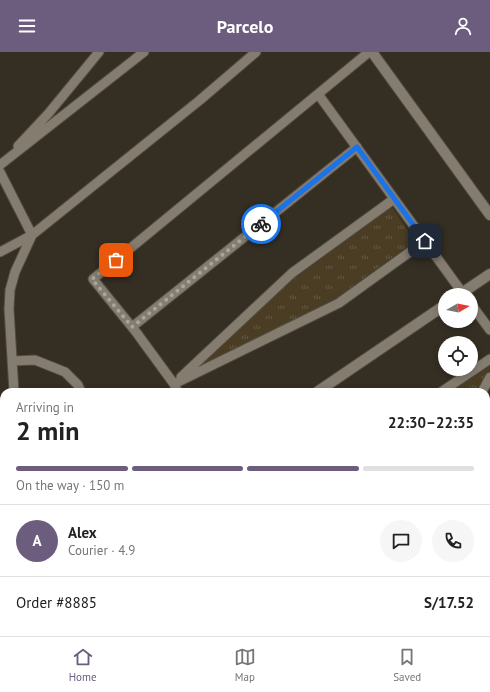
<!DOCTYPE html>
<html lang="en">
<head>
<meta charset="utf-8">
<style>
	:root { --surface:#fff; --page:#f6f6f6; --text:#222; --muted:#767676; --line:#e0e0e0; --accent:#6c5d7f }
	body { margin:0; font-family:"PT Sans",sans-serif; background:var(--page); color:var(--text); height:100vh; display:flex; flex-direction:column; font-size:15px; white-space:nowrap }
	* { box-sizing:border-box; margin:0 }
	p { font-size:13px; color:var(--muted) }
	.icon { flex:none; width:22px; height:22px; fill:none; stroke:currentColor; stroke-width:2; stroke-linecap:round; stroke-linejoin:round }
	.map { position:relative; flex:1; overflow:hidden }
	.details { position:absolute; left:0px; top:336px; width:490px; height:248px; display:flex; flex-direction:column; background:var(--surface); border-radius:12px 12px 0 0; box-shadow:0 2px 6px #0003 }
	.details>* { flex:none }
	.needle { width:26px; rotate:81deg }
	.buttons { position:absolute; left:438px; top:236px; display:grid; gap:8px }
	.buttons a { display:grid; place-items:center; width:40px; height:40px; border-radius:50%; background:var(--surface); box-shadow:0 2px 6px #0003; font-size:20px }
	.pin { position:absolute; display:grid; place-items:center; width:34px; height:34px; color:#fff; margin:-17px; border-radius:8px; box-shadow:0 2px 6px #0006 }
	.courier { position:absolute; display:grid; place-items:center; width:40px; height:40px; margin:-20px; border:3px solid #1a73e8; border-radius:50%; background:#fff; color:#222; box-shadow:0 1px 5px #0007 }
	.headline em { font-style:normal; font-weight:600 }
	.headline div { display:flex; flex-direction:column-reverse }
	.headline { display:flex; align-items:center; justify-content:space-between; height:68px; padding:0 16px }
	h1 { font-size:26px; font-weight:600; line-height:30px }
	.bar { display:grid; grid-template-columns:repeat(4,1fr); gap:6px 4px; align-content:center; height:48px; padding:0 16px }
	.bar i { height:5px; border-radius:3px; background:var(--line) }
	.bar .selected { background:var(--accent) }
	.bar p { grid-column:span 4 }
	.line { display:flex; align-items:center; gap:10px; padding:0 16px; border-top:1px solid var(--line) }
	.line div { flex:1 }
	.round { display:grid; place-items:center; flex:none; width:42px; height:42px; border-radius:21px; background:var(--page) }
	header { display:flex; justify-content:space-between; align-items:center; height:52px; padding:0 16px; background:var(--accent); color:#fff; font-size:18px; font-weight:600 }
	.tab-bar { display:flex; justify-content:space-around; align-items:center; height:56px; border-top:1px solid var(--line); background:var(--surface); font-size:11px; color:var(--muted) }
	.tab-bar a { display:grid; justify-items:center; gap:2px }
	.tab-bar .selected { color:var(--accent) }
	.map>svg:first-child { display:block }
	.park { fill:url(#park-tufts) }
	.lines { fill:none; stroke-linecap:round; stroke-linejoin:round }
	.minor-casing { stroke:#514c42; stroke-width:11 }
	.tertiary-casing { stroke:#514c42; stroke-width:12 }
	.minor { stroke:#847c6f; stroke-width:9 }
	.tertiary { stroke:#847c6f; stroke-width:10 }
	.done { stroke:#a9a49c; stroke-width:4; stroke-dasharray:0 7.2 }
	.route { stroke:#1a73e8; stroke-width:5 }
</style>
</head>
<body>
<header><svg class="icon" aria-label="menu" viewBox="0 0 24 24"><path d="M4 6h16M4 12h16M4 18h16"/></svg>Parcelo<svg class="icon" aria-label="person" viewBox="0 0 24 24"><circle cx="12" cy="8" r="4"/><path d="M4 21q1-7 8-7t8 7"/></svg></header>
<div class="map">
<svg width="490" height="584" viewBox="0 0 490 584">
	<defs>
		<pattern id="park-tufts" width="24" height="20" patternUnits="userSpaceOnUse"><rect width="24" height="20" fill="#4b3d24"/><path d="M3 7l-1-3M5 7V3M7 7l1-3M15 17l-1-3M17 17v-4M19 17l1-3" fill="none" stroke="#655943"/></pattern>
	</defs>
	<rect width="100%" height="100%" fill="#342e23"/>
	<path class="park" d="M 392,155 L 415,189 L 338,245 L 190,321 L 292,228 Z
		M 490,314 L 490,317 L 477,340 L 450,340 Z"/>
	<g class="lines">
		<g class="minor-casing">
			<path id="minor" d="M 318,42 L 464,243
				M 18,94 L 48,62 L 99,0
				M 0,113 L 144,0
				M 0,120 L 32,183 L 0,200
				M 471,252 L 490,278
				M 132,275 L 357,95
				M 12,309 L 35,308 L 65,320 L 78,333 L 81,340
				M 181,325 L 292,221 L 394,147
				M 174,332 L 339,251 L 425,189
				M 14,340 L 9,257 L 10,238 L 15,220 L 32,183 L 200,48 L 256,0
				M 178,340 L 174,332 L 136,280 L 93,227 L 369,0
				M 441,340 L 490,307
				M 482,340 L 490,325
				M 0,424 L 4,426
				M 486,448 L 490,446
				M 0,472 L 4,469
				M 486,529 L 490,526
				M 486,563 L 490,563
				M 237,580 L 246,584
				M 374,580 L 378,584
				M 135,584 L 136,580
				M 203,584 L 205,580"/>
		</g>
		<g class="tertiary-casing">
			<path id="tertiary" d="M 372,0 L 490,163
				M 459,243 L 490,222
				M 317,340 L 445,253
				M 0,560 L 4,557"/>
		</g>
		<use href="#minor" class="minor"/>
		<use href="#tertiary" class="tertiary"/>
	</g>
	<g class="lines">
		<path class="done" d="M 116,208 L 92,227 L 132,275 L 261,172"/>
		<path class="route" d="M 261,172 L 357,95 L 425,189"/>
	</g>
</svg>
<div class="buttons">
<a><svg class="needle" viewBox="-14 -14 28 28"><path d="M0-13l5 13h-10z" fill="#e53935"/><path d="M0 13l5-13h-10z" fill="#767676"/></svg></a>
<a><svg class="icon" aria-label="locate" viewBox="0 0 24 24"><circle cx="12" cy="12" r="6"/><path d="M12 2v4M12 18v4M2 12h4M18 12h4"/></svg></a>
</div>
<div class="pin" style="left:116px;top:208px;background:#ea580c"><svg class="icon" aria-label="bag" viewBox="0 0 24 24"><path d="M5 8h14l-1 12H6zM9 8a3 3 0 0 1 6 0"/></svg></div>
<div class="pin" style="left:425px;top:189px;background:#1f2937"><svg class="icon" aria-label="home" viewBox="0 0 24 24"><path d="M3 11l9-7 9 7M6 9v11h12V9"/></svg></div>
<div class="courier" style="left:261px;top:172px"><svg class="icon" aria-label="bike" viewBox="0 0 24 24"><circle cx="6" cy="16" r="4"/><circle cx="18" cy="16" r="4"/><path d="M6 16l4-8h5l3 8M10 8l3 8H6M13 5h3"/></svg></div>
<section class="details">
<div class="headline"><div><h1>2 min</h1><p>Arriving in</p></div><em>22:30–22:35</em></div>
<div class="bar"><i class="selected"></i><i class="selected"></i><i class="selected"></i><i></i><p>On the way · 150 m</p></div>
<div class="line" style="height:72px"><b class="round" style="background:var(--accent);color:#fff">A</b><div><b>Alex</b><p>Courier · 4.9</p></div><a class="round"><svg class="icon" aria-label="chat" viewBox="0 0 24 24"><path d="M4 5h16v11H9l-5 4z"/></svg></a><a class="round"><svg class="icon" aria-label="phone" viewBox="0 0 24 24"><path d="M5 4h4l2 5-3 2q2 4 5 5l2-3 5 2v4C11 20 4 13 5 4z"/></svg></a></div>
<div class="line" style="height:52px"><div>Order #8885</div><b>S/17.52</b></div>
</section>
</div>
<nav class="tab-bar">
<a class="selected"><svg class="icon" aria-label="home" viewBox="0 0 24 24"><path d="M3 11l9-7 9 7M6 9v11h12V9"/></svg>Home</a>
<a><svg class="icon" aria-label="map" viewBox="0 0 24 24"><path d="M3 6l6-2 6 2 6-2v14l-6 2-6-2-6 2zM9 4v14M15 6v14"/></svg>Map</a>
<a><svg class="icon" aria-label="saved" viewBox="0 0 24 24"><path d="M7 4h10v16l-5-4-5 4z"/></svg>Saved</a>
</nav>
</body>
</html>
